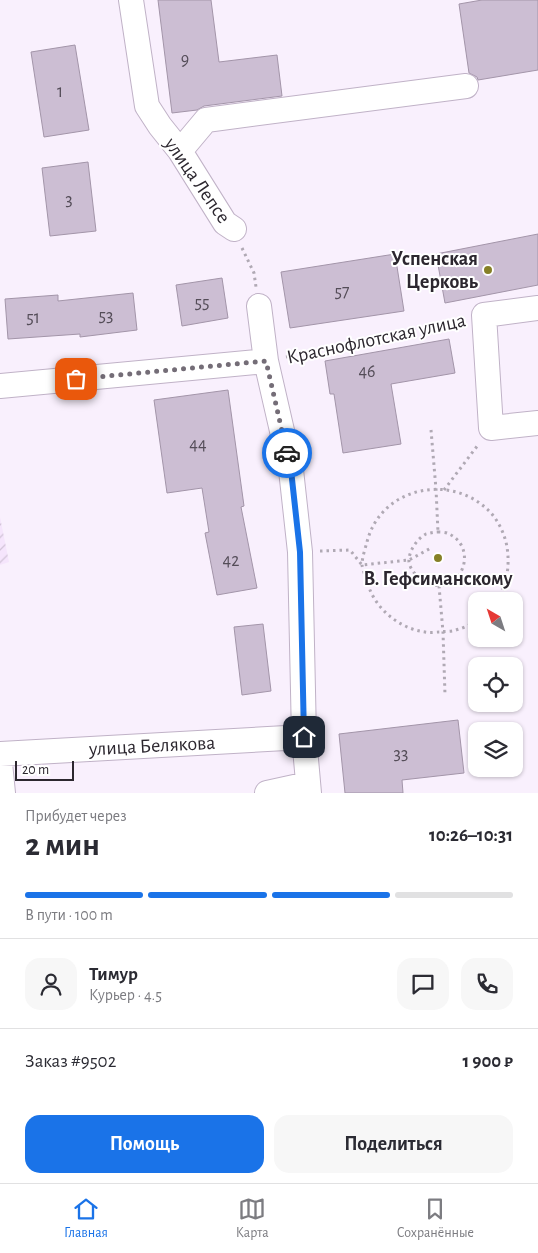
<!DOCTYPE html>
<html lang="ru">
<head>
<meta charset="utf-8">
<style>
	:root { --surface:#fff; --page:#f7f7f7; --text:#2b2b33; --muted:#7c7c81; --line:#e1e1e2; --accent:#1a73e8 }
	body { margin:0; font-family:"Alegreya Sans",sans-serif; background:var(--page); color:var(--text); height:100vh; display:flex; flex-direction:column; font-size:19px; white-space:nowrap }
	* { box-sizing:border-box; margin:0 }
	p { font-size:16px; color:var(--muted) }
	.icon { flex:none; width:28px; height:28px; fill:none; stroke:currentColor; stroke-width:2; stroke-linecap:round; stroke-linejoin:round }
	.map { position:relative; height:793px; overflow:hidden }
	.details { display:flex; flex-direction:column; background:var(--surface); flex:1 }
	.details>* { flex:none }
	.needle { width:32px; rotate:321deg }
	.buttons { position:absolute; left:468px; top:592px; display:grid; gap:10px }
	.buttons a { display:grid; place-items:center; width:55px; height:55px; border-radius:10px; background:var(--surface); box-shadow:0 1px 4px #0004; font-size:25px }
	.scale { position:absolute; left:15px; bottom:12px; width:59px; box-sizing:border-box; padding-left:5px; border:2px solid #2c272f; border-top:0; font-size:14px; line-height:18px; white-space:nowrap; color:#2c272f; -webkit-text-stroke:4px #fff; paint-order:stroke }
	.pin { position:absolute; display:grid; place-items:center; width:42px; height:42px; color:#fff; margin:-21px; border-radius:10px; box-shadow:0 2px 8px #0006 }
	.courier { position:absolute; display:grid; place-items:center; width:50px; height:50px; margin:-25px; border:4px solid #1a73e8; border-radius:50%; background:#fff; color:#222; box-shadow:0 1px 6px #0007 }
	.head em { font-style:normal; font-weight:600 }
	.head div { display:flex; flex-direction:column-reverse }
	.head { display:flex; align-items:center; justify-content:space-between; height:85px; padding:0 25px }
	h1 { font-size:32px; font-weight:600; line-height:38px }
	.bar { display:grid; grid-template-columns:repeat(4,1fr); gap:8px 5px; align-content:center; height:60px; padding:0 25px }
	.bar i { height:6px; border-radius:4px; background:var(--line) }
	.bar .current { background:var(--accent) }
	.bar p { grid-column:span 4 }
	.line { display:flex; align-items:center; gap:12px; padding:0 25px; border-top:1px solid var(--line) }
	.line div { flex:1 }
	.round { display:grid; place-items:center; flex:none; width:52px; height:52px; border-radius:15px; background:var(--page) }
	.button { display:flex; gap:10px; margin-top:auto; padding:10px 25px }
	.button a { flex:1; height:58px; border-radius:15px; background:var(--accent); color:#fff; font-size:20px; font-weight:600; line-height:58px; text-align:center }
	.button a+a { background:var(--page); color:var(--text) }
	.tab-bar { display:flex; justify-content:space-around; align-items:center; height:70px; border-top:1px solid var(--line); background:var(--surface); font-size:14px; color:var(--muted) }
	.tab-bar a { display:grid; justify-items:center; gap:2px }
	.tab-bar .current { color:var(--accent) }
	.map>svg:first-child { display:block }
	.industrial { fill:url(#industrial-furrows) }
	.building { fill:#ccbed3; stroke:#a395a9 }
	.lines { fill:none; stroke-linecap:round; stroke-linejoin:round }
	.minor-casing { stroke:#c0b2c7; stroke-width:26 }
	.path { stroke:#b0a9b4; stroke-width:3; stroke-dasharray:2.5 4; stroke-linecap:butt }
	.minor { stroke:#fff; stroke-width:24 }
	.done { stroke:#746d77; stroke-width:5; stroke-dasharray:0 9 }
	.route { stroke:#1a73e8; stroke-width:6 }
	.poi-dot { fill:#868027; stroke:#fff; stroke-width:2 }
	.labels { text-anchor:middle; stroke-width:4; stroke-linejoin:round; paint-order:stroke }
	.number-label { font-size:18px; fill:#544d58 }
	.street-label { font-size:20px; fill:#2c272f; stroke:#fff }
	.poi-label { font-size:20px; font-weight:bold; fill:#2c272f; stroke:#fff; text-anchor:end }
</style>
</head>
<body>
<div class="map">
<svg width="538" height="793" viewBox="0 0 538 793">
	<defs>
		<pattern id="industrial-furrows" width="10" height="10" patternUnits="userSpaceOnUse" patternTransform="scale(1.25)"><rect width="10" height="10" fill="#f5e5fc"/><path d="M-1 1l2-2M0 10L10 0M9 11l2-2" fill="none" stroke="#d2c4d8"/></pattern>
	</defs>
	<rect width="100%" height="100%" fill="#f9f0fd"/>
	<path class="industrial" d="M 0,517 L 9,562 L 0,565 Z"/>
	<path class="building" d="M 158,0 L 211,0 L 219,62 L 277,55 L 282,96 L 204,106 L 197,110 L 172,113 Z
		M 482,0 L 538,0 L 538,70 L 478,80 L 477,77 L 469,73 L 459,4 Z
		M 75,45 L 89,130 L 44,137 L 31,52 Z
		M 88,162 L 96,231 L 50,236 L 42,168 Z
		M 538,234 L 538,285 L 445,303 L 436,254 Z
		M 395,254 L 404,311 L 290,328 L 281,272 Z
		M 222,278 L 228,318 L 182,326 L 176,285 Z
		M 133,293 L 137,330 L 80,337 L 80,334 L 8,339 L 5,299 L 58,295 L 58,301 Z
		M 449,339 L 455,373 L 391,384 L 401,444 L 343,453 L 334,394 L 330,394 L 325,361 Z
		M 228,390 L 244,506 L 241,507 L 257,588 L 217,595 L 205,533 L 209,532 L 202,488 L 167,493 L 154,400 Z
		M 263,624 L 271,691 L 242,695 L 234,627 Z
		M 458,720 L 464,773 L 402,780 L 403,793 L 345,793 L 339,734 Z"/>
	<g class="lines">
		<g class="minor-casing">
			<path id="minor" d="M 131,0 L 147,106 L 160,126 L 180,151 L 225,223 L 234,229
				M 180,151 L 206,120 L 466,86
				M 259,306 L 266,361 L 291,470 L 300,552 L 304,737 L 309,793
				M 538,308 L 484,315 L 491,428 L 538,423
				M 0,386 L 266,361
				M 0,754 L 304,737
				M 0,763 L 3,793
				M 267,793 L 308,784"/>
		</g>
		<path class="path" d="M 242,248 L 254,273 L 256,287
			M 286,357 L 463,319
			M 431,430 L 436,489 L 438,532
			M 444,490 L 478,445
			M 438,532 C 441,532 446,532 449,534 C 477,547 464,590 434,585 C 427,584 421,581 417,576 C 413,572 408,565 409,559 C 410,549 418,538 426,534 C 430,533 434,532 438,532 Z
			M 320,551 L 350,550 L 362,565 L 409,560 L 431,548
			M 439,586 L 443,632 L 445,695
			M 476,621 C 470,625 463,628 456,630 C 451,632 445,631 440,632 C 436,632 430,633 425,632 C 402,629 379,612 370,590 C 368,584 363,571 362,565 C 362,558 365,549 367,542 C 381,486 453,472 491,513 C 499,522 505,535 507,547 C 510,566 507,586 496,601"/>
		<use href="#minor" class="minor"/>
	</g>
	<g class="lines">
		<path class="done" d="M 76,379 L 266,361 L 287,453"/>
		<path class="route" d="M 287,453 L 291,470 L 300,552 L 304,737"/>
	</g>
	<g class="poi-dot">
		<circle cx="488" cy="270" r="5"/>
		<circle cx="438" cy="558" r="5"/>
	</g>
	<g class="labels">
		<g class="number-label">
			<text x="185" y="65">9</text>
			<text x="60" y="97">1</text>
			<text x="69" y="205">3</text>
			<text x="342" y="297">57</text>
			<text x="202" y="308">55</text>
			<text x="106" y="321">53</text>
			<text x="33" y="323">51</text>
			<text x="367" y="377">46</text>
			<text x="198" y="450">44</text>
			<text x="231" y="566">42</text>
			<text x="401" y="759">33</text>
		</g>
		<g class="street-label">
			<text transform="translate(198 180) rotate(55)" y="7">улица Лепсе</text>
			<text transform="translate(376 338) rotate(-12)" y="7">Краснофлотская улица</text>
			<text transform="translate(152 745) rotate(-3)" y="7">улица Белякова</text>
		</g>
		<g class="poi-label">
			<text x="478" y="265">Успенская<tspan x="478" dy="23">Церковь</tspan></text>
			<text x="438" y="585" text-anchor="middle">В. Гефсиманскому</text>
		</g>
	</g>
</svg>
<div class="buttons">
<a><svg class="needle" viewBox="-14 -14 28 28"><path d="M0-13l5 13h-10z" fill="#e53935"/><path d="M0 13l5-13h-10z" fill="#7c7c81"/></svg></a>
<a><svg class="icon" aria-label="locate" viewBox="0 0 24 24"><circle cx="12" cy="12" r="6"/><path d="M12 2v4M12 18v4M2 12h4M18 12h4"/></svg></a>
<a><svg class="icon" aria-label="layers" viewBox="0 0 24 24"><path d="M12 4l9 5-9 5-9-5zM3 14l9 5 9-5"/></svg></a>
</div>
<div class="scale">20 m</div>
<div class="pin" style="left:76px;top:379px;background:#ea580c"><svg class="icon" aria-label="bag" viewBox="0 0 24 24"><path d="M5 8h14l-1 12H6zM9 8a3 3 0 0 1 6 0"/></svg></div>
<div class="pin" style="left:304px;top:737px;background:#1f2937"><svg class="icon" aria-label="home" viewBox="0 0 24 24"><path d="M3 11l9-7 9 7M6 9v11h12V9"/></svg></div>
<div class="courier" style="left:287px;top:453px"><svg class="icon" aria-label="car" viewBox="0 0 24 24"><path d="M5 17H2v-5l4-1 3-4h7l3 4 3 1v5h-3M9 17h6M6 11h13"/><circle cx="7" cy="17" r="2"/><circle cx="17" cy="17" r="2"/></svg></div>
</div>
<section class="details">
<div class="head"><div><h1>2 мин</h1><p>Прибудет через</p></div><em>10:26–10:31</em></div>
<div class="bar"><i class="current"></i><i class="current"></i><i class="current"></i><i></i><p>В пути · 100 m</p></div>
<div class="line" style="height:90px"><a class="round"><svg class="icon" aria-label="person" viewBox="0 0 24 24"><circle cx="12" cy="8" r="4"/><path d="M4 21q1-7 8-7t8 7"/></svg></a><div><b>Тимур</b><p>Курьер · 4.5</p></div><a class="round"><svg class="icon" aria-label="chat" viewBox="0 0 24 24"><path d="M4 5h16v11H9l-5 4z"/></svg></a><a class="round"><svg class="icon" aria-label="phone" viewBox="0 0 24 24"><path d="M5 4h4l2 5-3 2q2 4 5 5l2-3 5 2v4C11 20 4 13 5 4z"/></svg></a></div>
<div class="line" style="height:65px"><div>Заказ #9502</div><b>1 900 ₽</b></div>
<div class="button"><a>Помощь</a><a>Поделиться</a></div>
</section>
<nav class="tab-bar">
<a class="current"><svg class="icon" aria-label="home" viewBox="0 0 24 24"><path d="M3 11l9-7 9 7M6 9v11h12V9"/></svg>Главная</a>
<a><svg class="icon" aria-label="map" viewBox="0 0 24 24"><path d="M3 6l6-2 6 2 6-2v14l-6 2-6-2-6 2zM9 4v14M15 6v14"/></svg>Карта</a>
<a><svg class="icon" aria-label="saved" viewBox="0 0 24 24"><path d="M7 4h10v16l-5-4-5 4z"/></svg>Сохранённые</a>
</nav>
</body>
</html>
